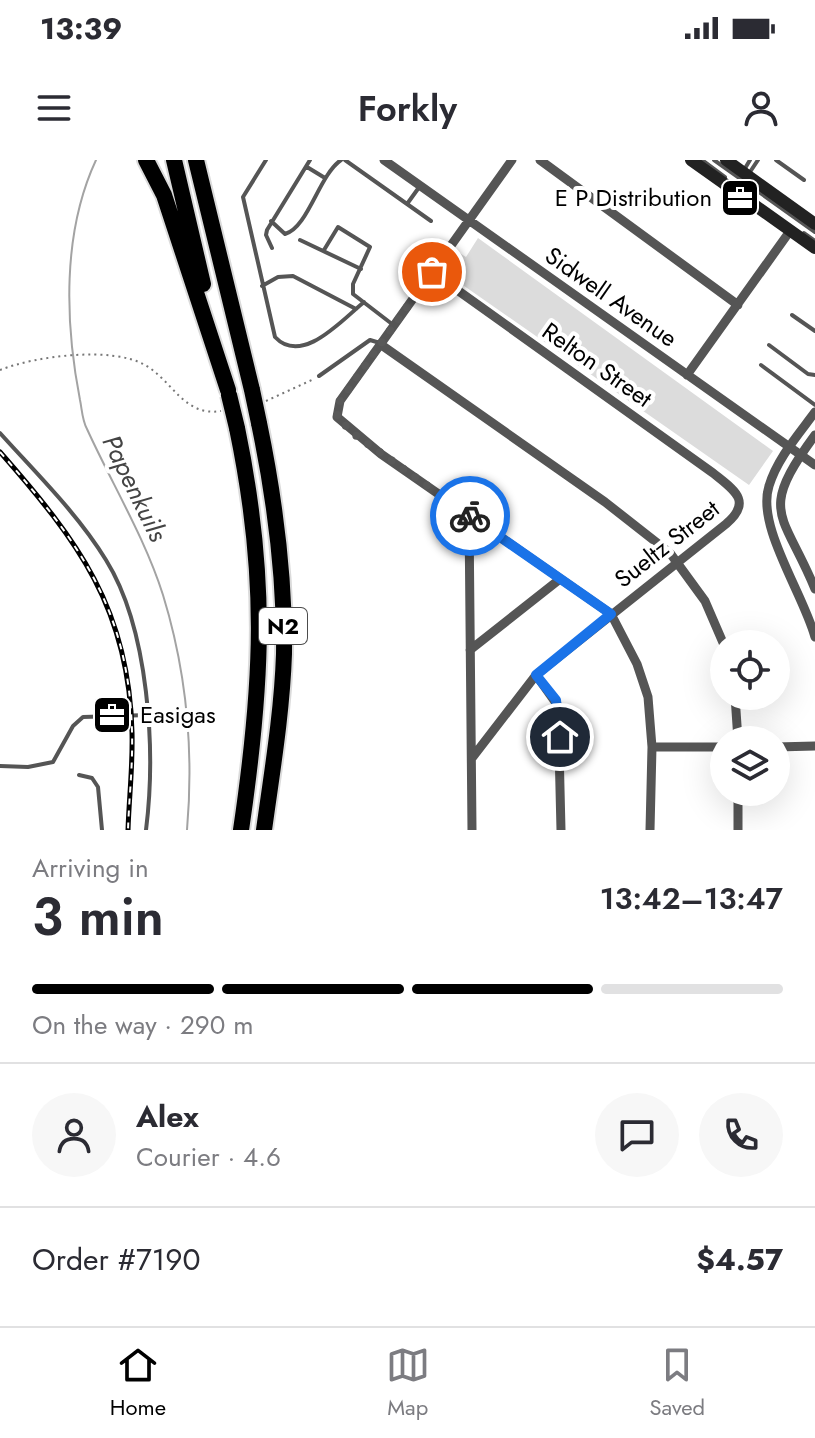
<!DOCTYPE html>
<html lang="en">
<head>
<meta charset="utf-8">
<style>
	:root { --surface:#fff; --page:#f7f7f7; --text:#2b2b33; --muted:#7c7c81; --line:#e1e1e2; --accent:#000 }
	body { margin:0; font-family:Jost,sans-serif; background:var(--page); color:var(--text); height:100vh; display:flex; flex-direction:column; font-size:30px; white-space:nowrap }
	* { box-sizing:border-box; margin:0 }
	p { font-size:26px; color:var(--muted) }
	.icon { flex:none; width:44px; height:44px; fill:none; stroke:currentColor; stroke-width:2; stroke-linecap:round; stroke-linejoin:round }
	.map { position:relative; height:670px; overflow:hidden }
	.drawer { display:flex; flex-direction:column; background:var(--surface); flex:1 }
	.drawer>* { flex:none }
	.buttons { position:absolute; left:710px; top:470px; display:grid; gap:16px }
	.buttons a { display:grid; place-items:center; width:80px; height:80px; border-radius:50%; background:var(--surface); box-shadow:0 8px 32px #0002; font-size:40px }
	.pin { position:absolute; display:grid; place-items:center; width:68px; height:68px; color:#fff; margin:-34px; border:4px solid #fff; border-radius:50%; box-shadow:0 2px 8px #0007 }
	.courier { position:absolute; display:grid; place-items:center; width:80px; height:80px; margin:-40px; border:6px solid #1a73e8; border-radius:50%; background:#fff; color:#222; box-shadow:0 2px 10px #0007 }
	.summary em { font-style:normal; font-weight:600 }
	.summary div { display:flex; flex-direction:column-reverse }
	.summary { display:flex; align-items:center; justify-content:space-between; height:136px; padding:0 32px }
	h1 { font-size:52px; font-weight:600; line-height:60px }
	.bar { display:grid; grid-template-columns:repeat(4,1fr); gap:12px 8px; align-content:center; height:96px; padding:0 32px }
	.bar i { height:10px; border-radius:6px; background:var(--line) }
	.bar .on { background:var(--accent) }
	.bar p { grid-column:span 4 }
	.line { display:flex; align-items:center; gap:20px; padding:0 32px; border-top:2px solid var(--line) }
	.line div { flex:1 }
	.round { display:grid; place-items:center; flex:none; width:84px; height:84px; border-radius:42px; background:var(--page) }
	.status { display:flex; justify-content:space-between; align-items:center; height:56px; padding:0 40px; background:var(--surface); direction:ltr }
	.status svg { height:22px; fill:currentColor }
	header { display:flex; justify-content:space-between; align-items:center; height:104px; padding:0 32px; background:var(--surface); font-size:36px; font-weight:600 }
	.menu { display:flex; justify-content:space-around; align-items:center; height:112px; border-top:2px solid var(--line); background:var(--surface); font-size:22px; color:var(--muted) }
	.menu a { display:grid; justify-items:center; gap:4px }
	.menu .on { color:var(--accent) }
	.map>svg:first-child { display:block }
	.green { fill:#dcdcdc }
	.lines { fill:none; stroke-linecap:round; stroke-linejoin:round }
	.stream { stroke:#a3a3a3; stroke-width:2 }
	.highway-casing { stroke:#dbdbdb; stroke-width:20 }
	.path { stroke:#777; stroke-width:2; stroke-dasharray:2 4; stroke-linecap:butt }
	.lane { stroke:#555; stroke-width:4 }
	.street { stroke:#555; stroke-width:9 }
	.secondary { stroke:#222; stroke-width:12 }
	.highway { stroke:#000; stroke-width:16 }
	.rail-casing { stroke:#000; stroke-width:5 }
	.rail { stroke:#fff; stroke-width:2; stroke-dasharray:6; stroke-linecap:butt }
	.highway-bridge-casing { stroke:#dbdbdb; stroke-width:20; stroke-linecap:butt }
	.highway-bridge { stroke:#000; stroke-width:16 }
	.done { stroke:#595959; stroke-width:8; stroke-dasharray:0 14.4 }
	.route { stroke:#1a73e8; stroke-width:10 }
	.labels { text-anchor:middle; stroke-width:8; stroke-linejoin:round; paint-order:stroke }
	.shield { fill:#fff; stroke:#4c4c4c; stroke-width:2 }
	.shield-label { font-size:22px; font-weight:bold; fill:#000 }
	.poi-label { font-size:24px; fill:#000; stroke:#fff; text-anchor:end }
	.street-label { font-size:24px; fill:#000; stroke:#fff }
	.water-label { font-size:26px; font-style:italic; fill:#444; stroke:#fff }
</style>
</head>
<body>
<div class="status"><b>13:39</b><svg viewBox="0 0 49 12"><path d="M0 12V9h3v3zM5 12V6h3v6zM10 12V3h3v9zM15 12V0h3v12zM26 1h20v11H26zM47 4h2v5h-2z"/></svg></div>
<header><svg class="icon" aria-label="menu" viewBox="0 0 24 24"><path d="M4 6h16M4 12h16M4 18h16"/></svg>Forkly<svg class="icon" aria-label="person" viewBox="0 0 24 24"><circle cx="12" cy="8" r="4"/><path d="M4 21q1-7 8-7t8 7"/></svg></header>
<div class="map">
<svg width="815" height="670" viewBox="0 0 815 670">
	<rect width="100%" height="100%" fill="#fff"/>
	<path class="green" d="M 478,78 L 773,291 L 749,325 L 447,114 L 445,106 L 456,91 L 466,97 Z"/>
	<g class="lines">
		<path class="stream" d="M 96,0 C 62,73 65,163 80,240 C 82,249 82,260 87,269 C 112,324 145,378 163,435 C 187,513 194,589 187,670"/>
		<g class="highway-casing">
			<path id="highway" d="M 146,0 L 164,35 L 228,230
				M 174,0 L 203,124
				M 196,0 L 252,230
				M 259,263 C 275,340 285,415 284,494 C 282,553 272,612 264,670
				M 237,268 C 268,417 263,521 241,670"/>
		</g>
		<path class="path" d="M 0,210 C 35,196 112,186 145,205 C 173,221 184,257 221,251
			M 266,241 L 314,219"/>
		<path class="lane" d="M 266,0 L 243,37 L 275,177 C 302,206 342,160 364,142
			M 345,0 L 431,61
			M 702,0 L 725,17
			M 714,0 L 815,72
			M 776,0 L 804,20
			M 307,7 L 325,18
			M 744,10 L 750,0
			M 748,15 L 758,0
			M 407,44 L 420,26
			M 271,61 L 285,74 C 308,68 319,15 341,0
			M 804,73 L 815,81
			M 300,80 L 361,109
			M 272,88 L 266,75 L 267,70 L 310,0
			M 324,90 L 338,67 L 370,87 L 353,124 L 353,134 L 392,164
			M 262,126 L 278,117 L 293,116 L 356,149
			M 792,155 L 815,171
			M 769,185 L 808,214 L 815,215
			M 761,205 L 815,245
			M 319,216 L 370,180 L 380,183
			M 0,273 C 36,313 78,354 106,400 C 149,469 156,591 146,670
			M 0,606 L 28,607 L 53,602 L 73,566 L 83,557 L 148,555
			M 79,615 L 92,618 L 98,627 L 102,670"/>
		<path class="street" d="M 384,0 L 815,305
			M 512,0 L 340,241 L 337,257 L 381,294 L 611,454 L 637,504 L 648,537 L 652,587 L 650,670
			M 540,0 L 738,145
			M 432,112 L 713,313 C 734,330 753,341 726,364 L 536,515 L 472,598
			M 380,184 L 605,342 L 670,393 L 705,441 L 724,485
			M 687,215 L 790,71
			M 815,252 C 798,275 777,299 769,326 C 756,366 803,433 815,477
			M 815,275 C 757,354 783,351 815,429
			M 469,355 L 472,670
			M 470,490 L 560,419
			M 536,515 L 558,546 L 561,670
			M 735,536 L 738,580
			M 652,587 L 724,587
			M 776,587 L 815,586
			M 738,632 L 738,670"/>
		<path class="secondary" d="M 691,0 L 815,88
			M 726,0 L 815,64"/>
		<use href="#highway" class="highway"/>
		<g class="rail-casing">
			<path id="rail" d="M 0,292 C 78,381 129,448 132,572 C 133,605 129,638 128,670"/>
		</g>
		<use href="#rail" class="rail"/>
		<g class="highway-bridge-casing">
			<path id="highway-bridge" d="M 252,230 L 259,263
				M 229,235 L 237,268"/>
		</g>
		<use href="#highway-bridge" class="highway-bridge"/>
	</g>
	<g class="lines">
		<path class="done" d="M 432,112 L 340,241 L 337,257 L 354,274 L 470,356"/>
		<path class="route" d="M 470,356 L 611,454 L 536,515 L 556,540 L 560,577"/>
	</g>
	<defs>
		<g id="office-square" transform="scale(2)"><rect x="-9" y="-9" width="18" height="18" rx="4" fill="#000" stroke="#fff"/><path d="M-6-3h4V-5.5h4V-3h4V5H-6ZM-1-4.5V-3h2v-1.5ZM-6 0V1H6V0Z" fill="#fff"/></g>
	</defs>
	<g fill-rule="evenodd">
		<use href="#office-square" x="740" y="38"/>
		<use href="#office-square" x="112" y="555"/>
	</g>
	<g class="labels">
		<rect class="shield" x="259" y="448" width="48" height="36" rx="6"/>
		<g class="shield-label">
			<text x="283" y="474">N2</text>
		</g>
		<g class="poi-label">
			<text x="712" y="46">E P Distribution</text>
			<text x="140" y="563" text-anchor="start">Easigas</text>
		</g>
		<g class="street-label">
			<text transform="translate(611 137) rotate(35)" y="8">Sidwell Avenue</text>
			<text transform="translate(597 205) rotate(35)" y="8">Relton Street</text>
			<text transform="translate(667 384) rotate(-38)" y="8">Sueltz Street</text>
		</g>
		<g class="water-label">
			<text transform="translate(135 328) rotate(64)" y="9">Papenkuils</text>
		</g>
	</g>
</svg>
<div class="buttons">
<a><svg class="icon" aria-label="locate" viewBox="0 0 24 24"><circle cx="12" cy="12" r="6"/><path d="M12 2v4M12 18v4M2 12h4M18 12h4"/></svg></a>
<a><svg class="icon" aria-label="layers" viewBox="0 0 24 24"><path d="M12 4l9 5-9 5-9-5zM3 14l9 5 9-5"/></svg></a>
</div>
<div class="pin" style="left:432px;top:112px;background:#ea580c"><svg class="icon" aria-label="bag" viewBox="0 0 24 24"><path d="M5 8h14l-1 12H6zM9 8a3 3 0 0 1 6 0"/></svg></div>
<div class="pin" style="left:560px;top:577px;background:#1f2937"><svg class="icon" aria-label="home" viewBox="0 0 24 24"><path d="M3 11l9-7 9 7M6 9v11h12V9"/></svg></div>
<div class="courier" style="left:470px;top:356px"><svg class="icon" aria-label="bike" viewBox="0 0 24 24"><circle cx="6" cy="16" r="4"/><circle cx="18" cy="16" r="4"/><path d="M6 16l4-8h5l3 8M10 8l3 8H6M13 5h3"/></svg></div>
</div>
<section class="drawer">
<div class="summary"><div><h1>3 min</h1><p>Arriving in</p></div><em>13:42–13:47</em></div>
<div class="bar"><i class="on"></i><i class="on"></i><i class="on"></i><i></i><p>On the way · 290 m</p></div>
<div class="line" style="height:144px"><a class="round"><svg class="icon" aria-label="person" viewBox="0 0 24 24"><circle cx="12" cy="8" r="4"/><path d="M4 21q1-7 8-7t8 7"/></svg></a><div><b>Alex</b><p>Courier · 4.6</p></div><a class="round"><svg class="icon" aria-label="chat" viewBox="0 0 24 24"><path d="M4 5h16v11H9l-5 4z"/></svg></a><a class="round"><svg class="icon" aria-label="phone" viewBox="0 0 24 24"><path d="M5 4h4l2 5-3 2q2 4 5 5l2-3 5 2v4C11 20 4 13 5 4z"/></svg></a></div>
<div class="line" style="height:104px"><div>Order #7190</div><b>$4.57</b></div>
</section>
<nav class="menu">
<a class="on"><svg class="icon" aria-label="home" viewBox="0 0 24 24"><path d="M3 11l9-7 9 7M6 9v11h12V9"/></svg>Home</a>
<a><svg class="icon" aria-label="map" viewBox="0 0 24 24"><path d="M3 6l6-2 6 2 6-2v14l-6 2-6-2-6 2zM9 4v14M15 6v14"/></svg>Map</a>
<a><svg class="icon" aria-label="saved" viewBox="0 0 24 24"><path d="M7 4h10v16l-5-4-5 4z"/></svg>Saved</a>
</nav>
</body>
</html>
